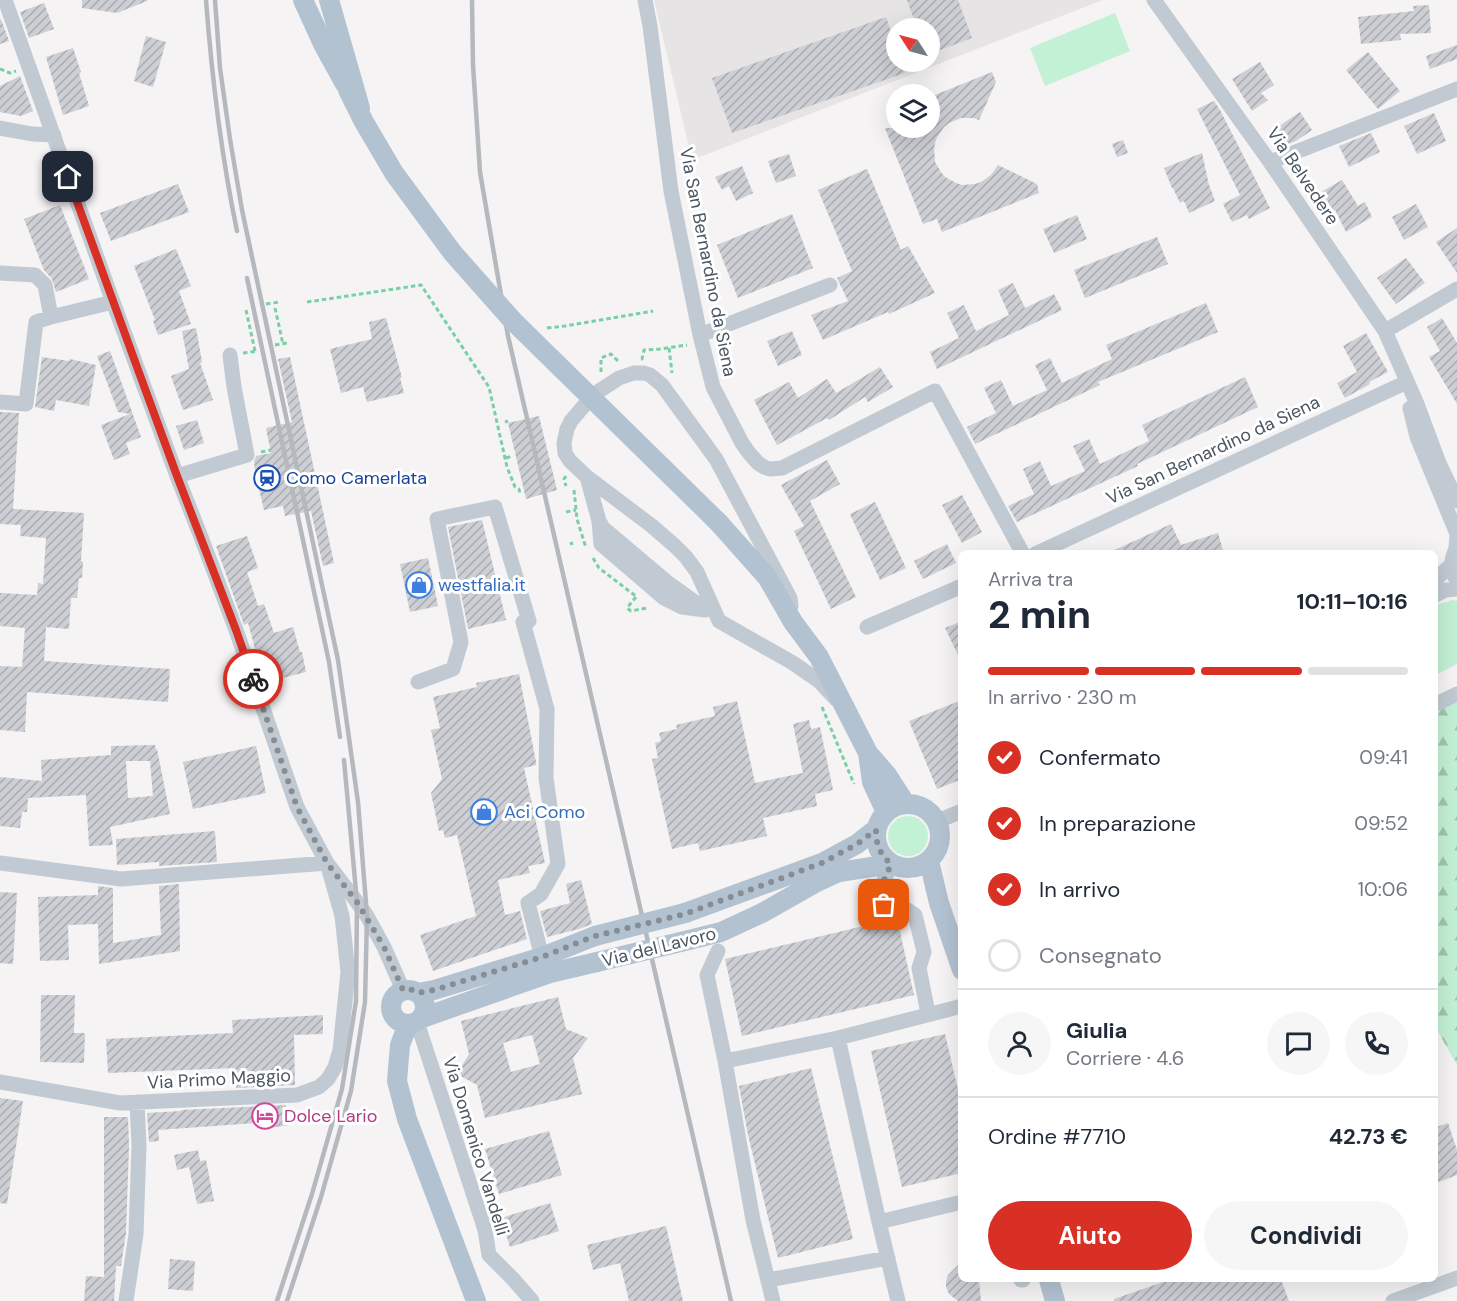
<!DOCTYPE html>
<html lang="it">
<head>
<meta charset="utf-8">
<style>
	:root { --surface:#fff; --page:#f6f6f7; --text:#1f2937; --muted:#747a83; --line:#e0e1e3; --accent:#d93025 }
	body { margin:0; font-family:"DM Sans",sans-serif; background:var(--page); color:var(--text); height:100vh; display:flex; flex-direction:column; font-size:22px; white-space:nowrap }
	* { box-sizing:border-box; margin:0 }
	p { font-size:20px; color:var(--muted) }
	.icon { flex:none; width:33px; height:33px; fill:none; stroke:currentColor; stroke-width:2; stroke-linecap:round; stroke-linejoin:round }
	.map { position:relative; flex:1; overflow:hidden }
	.drawer { position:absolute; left:958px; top:550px; width:480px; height:732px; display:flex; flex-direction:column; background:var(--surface); border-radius:9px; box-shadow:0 6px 24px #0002 }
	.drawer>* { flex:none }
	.needle { width:39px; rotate:306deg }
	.buttons { position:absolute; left:886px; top:18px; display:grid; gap:12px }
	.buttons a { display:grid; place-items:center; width:54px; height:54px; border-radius:50%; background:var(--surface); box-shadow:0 6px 24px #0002; font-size:30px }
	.pin { position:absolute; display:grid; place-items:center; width:51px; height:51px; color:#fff; margin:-26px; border-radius:12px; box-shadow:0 3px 9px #0006 }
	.courier { position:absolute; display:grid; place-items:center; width:60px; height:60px; margin:-30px; border:4px solid #d93025; border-radius:50%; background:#fff; color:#222; box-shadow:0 2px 8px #0007 }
	.head em { font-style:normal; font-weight:700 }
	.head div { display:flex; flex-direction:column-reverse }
	.head { display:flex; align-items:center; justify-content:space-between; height:102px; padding:0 30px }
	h1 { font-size:39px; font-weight:700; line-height:45px }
	.bar { display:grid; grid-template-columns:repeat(4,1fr); gap:9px 6px; align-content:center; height:72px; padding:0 30px }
	.bar i { height:8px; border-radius:4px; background:var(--line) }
	.bar .on { background:var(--accent) }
	.bar p { grid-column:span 4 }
	.line { display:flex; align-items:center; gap:15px; padding:0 30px; border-top:2px solid var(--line) }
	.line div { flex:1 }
	.round { display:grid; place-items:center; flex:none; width:63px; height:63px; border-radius:32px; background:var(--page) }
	ol { padding:0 30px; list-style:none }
	li { display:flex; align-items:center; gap:18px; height:66px }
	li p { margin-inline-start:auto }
	li .icon { padding:6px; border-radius:50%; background:var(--accent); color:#fff; stroke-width:4 }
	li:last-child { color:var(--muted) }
	li i { width:33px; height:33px; border:3px solid var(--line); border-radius:50% }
	.action { display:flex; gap:12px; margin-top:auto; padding:12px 30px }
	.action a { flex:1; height:69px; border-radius:36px; background:var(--accent); color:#fff; font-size:24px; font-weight:700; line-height:69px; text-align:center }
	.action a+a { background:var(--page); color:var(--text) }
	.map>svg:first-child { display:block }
	.education { fill:#e6e4e5; fill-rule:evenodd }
	.grass { fill:#c3f1d5 }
	.forest { fill:url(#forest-firs) }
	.building { fill:url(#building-hatch); fill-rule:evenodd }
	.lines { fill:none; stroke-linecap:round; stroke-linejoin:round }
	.path { stroke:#7ad0a6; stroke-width:3; stroke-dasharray:4.5 3; stroke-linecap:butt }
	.minor { stroke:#c1cad2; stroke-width:15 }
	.major { stroke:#b3c2d1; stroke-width:20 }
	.rail { stroke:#b5b8bd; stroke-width:4.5 }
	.major-bridge { stroke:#b3c2d1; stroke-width:20 }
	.done { stroke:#868d94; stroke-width:6; stroke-dasharray:0 10.8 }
	.route { stroke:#d93025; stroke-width:8 }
	.labels { text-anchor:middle; stroke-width:6; stroke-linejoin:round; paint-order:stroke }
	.street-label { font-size:18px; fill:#4a5661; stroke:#fff }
	.transit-label { font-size:18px; fill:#164399; stroke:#fff; text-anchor:start }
	.shop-label { font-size:18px; fill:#366cbe; stroke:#fff; text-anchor:start }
	.hotel-label { font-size:18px; fill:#b23c85; stroke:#fff; text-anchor:start }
</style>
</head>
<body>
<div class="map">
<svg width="1457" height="1301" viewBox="0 0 1457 1301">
	<defs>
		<pattern id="forest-firs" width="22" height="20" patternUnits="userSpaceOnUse" patternTransform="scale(1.5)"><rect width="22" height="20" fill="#c3f1d5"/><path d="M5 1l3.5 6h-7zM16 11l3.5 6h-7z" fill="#a0c6b0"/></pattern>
		<pattern id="building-hatch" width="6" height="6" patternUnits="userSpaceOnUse" patternTransform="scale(1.5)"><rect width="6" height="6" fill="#cdcfd5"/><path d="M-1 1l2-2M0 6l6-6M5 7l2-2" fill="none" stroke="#a8abb0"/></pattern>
	</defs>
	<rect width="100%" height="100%" fill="#f5f3f3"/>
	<path class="education" d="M 654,0 L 1103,0 L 692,160 ZM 897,28 L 930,28 L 930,62 L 897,62 Z"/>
	<path class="grass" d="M 1115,13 L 1130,51 L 1045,86 L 1030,48 Z
		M 1453,600 L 1457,601 L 1457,664 L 1436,675 L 1436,605 Z
		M888 836a20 20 0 1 1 40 0a20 20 0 1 1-40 0Z"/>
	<path class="forest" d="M 1457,702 L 1457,1065 L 1436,1028 L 1436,712 Z"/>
	<path class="building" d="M 82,0 L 147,0 L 147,1 L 117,13 L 82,8 Z
		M 907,0 L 958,0 L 972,38 L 930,54 L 930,28 L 917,28 Z
		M 44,3 L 54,29 L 29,38 L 20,12 Z
		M 1429,5 L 1431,33 L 1400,34 L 1401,40 L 1361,44 L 1358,17 L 1414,11 L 1413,6 Z
		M 886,17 L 897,49 L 897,62 L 901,62 L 905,73 L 732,133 L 712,78 Z
		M 1,19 L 9,41 L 0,44 L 0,20 Z
		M 146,36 L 166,42 L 153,87 L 134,81 Z
		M 1457,45 L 1457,59 L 1430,69 L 1426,56 Z
		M 73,48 L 81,72 L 79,73 L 89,106 L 63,115 L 46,57 Z
		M 1368,52 L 1400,91 L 1378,109 L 1346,70 Z
		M 1260,62 L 1274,85 L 1261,93 L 1268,100 L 1252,111 L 1232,79 Z
		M 992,72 L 996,82 L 979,120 L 973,118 L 961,118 L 949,123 L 944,127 L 937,137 L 935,143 L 934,149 L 935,162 L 941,172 L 945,177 L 956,183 L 962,185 L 975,184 L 981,182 L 991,175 L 998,165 L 1037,184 L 1039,193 L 942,232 L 937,219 L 923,224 L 885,128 L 930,128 L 930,97 Z
		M 20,76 L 33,111 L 21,116 L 0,112 L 0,86 Z
		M 1214,101 L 1220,110 L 1270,208 L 1249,219 L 1247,215 L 1232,222 L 1223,204 L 1240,195 L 1197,109 Z
		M 1300,112 L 1312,130 L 1296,141 L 1280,147 L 1270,132 Z
		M 1434,113 L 1446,141 L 1417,154 L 1404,126 Z
		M 1371,133 L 1380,152 L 1349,167 L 1339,146 Z
		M 1123,140 L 1128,153 L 1117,157 L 1112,144 Z
		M 1202,153 L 1209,185 L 1215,201 L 1189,213 L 1184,201 L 1180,203 L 1173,188 L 1172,188 L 1164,168 Z
		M 789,154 L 796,176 L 776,183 L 768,161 Z
		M 742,166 L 753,193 L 736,201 L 729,186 L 722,190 L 715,177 Z
		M 867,169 L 901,250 L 908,246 L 935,293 L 889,314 L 888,312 L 823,340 L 811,315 L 848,301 L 837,278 L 852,271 L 818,190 Z
		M 1342,180 L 1358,206 L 1365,202 L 1372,217 L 1346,232 L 1335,210 L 1332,212 L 1321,192 Z
		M 178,184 L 189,212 L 111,241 L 100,213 Z
		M 1416,204 L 1428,227 L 1404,240 L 1392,217 Z
		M 60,205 L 89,279 L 56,292 L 52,279 L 44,270 L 24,219 Z
		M 792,214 L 813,268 L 738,298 L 717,245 Z
		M 1077,215 L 1087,239 L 1054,253 L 1043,229 Z
		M 1457,228 L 1457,273 L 1436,242 Z
		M 1157,237 L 1168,264 L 1085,298 L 1074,270 Z
		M 176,249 L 191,286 L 179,291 L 191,324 L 158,335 L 153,321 L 155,320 L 134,266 Z
		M 1406,258 L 1425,283 L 1396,304 L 1377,278 Z
		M 1013,283 L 1025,308 L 1054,294 L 1062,310 L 937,369 L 930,352 L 959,338 L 947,313 L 964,305 L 976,331 L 1009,315 L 998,290 Z
		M 1206,303 L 1218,332 L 1098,382 L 1100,385 L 975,444 L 967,427 L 996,413 L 984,388 L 1001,380 L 1013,406 L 1047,390 L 1035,365 L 1050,358 L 1062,383 L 1112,359 L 1106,345 Z
		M 386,318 L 402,378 L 400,378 L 404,393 L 367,402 L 363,387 L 341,393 L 330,349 L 372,339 L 369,322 Z
		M 1442,318 L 1457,343 L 1457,404 L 1429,357 L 1440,351 L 1427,327 Z
		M 196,328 L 202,362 L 200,363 L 213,400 L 183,410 L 171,376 L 189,369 L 182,331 Z
		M 792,331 L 802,355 L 778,366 L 767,341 Z
		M 1366,333 L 1388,372 L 1369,382 L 1370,384 L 1345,398 L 1337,383 L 1357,372 L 1343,346 Z
		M 110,351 L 141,437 L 126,443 L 130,454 L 114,460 L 101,425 L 130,414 L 118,412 L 97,356 Z
		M 42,357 L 69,361 L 70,359 L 96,365 L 89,406 L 56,400 L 54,411 L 35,407 Z
		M 290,357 L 334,563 L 323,566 L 311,511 L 285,516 L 283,506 L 264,510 L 256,477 L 254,462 L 256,456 L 271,453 L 266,428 L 292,422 L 278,359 Z
		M 880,367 L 893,387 L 868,402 L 865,397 L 829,420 L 827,418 L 777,445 L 754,400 L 789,382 L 798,398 L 827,379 L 836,393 Z
		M 1245,377 L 1258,407 L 1137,464 L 1138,466 L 1017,522 L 1008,506 L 1034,494 L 1023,469 L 1040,461 L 1051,486 L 1085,471 L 1073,446 L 1089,439 L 1100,464 L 1149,441 L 1142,425 Z
		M 0,412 L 19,413 L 13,509 L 84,513 L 81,561 L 83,562 L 82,578 L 79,578 L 77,598 L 71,598 L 69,629 L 46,627 L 44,661 L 170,669 L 168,702 L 27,692 L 25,732 L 0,730 L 0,666 L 22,667 L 25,628 L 0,626 L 0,593 L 37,595 L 38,583 L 43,584 L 46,538 L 20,536 L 21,525 L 0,524 Z
		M 539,416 L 557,490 L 526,499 L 508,423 Z
		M 197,420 L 204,443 L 184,450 L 176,426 Z
		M 827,460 L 840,484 L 810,501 L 856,597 L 831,609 L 794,531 L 804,526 L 781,485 Z
		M 962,495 L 982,532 L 962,543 L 942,505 Z
		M 875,502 L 906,568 L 880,580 L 850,514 Z
		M 482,520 L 506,620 L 468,629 L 448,527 Z
		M 1171,524 L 1181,545 L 1218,533 L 1224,554 L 1106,554 Z
		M 247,536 L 258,568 L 247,572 L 258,606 L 264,604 L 274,633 L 293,627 L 300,652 L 302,652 L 306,672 L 267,682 L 257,656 L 248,623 L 244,625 L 216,546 Z
		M 947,544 L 956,563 L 923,579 L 914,561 Z
		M 428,558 L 438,606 L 410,612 L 400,564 Z
		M 962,621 L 962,663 L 945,628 Z
		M 519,674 L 536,762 L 536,765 L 524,768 L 545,863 L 528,866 L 530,873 L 498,880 L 505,915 L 520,911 L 527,939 L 433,971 L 420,935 L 476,916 L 457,835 L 445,838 L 443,830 L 439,831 L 431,793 L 442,779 L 431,730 L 440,728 L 433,697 L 477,687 L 476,683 Z
		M 962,700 L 962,779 L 937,789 L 909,721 Z
		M 737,701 L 755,783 L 803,773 L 793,724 L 809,720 L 811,729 L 820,727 L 833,790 L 815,794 L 817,806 L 763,818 L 767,836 L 700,851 L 698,843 L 672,849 L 652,759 L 658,758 L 655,743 L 661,741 L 659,733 L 677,729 L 676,725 L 715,716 L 713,707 Z
		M 155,745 L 156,750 L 157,749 L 170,814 L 110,827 L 113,845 L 89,846 L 86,795 L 28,798 L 27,812 L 22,812 L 20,828 L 0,826 L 0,777 L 42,781 L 41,760 L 111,755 L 111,746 ZM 126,761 L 150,761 L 153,796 L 128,798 Z
		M 256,746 L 266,793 L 193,809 L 183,762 Z
		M 215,831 L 217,862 L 159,866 L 159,862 L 117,865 L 116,839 Z
		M 581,880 L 592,924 L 579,929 L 547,937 L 540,911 L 570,903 L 566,884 Z
		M 179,884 L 180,951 L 99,964 L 98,924 L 68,925 L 69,960 L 40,961 L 38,897 L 98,895 L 98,886 L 113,888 L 113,943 L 161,935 L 159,886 Z
		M 0,892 L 17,893 L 13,964 L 0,963 Z
		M 897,918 L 914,995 L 742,1036 L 725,959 Z
		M 41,995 L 75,995 L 74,1033 L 85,1033 L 84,1063 L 40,1062 Z
		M 558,997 L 566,1029 L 588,1038 L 573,1058 L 582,1094 L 485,1118 L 477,1085 L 457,1074 L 469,1054 L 461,1021 ZM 532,1035 L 540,1064 L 511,1072 L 503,1043 Z
		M 323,1015 L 323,1034 L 294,1035 L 295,1085 L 236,1088 L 235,1068 L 108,1073 L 106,1039 L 233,1033 L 232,1020 Z
		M 945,1034 L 962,1106 L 962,1173 L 902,1187 L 871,1051 Z
		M 811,1068 L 853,1239 L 778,1258 L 748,1135 L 739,1086 Z
		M 0,1098 L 23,1101 L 7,1204 L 0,1203 Z
		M 286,1105 L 289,1125 L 270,1128 L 269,1122 L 158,1130 L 159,1141 L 149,1142 L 147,1113 L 181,1111 L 181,1110 Z
		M 104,1117 L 128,1117 L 129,1146 L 126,1233 L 121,1266 L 116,1266 L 114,1301 L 84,1301 L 86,1276 L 104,1277 Z
		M 1448,1123 L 1457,1150 L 1457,1175 L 1436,1183 L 1436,1127 Z
		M 549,1131 L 562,1175 L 499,1194 L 485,1149 Z
		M 198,1150 L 200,1161 L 206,1160 L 214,1201 L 197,1204 L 189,1167 L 177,1170 L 174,1155 Z
		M 550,1203 L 559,1231 L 510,1247 L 501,1218 Z
		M 666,1226 L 683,1301 L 629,1301 L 620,1263 L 593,1270 L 587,1245 Z
		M 170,1259 L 195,1261 L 193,1291 L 168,1289 Z
		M 962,1261 L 962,1280 L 979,1280 L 981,1301 L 958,1301 L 949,1294 L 946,1287 L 946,1281 L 948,1275 Z
		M 1169,1280 L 1281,1280 L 1289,1301 L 1114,1301 L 1114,1299 Z"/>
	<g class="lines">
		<path class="path" d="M 0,69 L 10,73 L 16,71
			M 307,302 L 421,285 L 489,387 L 507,467 L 515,487 L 519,489 L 520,494
			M 266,304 L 279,302
			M 275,308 L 283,344
			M 246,310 L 255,351
			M 547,328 L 565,326 L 653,311
			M 275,345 L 287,343
			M 669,348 L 672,373
			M 243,353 L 258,351
			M 641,359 L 642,359 L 644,350 L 660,349 L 687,345
			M 601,372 L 601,358 L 611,354 L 620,363
			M 505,422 L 508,421
			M 261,452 L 271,450
			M 506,458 L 512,456
			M 566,476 L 564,479 L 566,486
			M 574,490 L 577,519 L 586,548
			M 566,512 L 576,510
			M 570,544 L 573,543
			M 593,558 L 599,568 L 637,597
			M 636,597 L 627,608 L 631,611 L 647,608 L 647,610
			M 822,707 L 854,784"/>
		<path class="minor" d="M 5,0 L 113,302 L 177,476 L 201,537 L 236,630 L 297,807 L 327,863 L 357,902 L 367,916 L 384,947 L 403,990
			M 645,0 L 650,26 L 671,191 L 700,335 L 713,387 L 742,443 L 749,453 L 758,463 L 764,467 L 770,469 L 782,468 L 935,391 L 1023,554
			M 1154,0 L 1270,162 L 1385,331 L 1417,404 L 1439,463 L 1457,501
			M 0,128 L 32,134 L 54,135
			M 1270,162 L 1457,89
			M 0,273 L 35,275 L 45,285 L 51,317
			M 1385,331 L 1457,289
			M 700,335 L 830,285
			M 0,402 L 26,404 L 36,322 L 51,317 L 113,302
			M 1410,408 L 1417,437 L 1457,534 L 1456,548
			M 177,476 L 247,455 L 234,387 L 230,355
			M 587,477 L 599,521 L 601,544 L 664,598 L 682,607 L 705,610
			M 599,521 L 603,528 L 667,582 L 702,607
			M 1457,547 C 1450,559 1450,569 1457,581
			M 1035,554 L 1407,382
			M 1436,579 L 1452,564
			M 1436,595 L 1445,590 L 1457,589
			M 791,606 L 790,598 L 716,459 L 662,385 L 650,375 L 644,373 L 634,373 L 619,378 L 593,395 L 571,421 L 567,429 L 564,443 L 565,453 L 570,461 L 587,477 L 652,526 L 675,546 L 686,557 L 697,572 L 719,621 L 793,663 L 819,681 L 836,699
			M 867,627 L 962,586
			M 418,682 L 453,669 L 461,642 L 437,519 L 495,507 L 529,621 L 523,622 L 547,709 L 546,778 L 558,864 L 541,894 L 528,903 L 542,957
			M 1436,704 L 1457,694
			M 938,821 L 962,811
			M 0,863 L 121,879 L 327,863
			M 891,864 L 877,897 C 890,913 891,904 906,909 C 909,911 912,913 915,915 L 924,952 L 919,968 L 928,1013
			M 718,951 L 707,975 L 725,1061 L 753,1220 L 773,1301
			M 417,1022 L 485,1230 L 489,1255 L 513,1279 L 532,1301
			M 725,1061 L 838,1038
			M 0,1082 L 120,1103 L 297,1095 L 319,1087 L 328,1079 L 335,1067 L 340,1050 L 348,972 L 342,916 L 329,870
			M 879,1222 L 838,1038 L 962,1006
			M 768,1280 L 888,1258
			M 1021,1280 L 1023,1280
			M 126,1301 L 136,1234 L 139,1146 L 137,1102
			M 898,1301 L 879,1222 L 962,1202
			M 1393,1301 L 1457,1278"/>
		<path class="major" d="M 303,0 L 324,46 L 345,84
			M 329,0 L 360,108
			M 719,523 L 767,577 L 793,622 L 819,657 L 868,753 L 887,775 L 905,803
			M 868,753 L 872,782 L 886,812
			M876 836a32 32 0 1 1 64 0a32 32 0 1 1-64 0Z
			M 929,861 L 939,903 L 962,970
			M 685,913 L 822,863 L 857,844 L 876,829
			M 689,940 L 721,932 L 762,913 L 815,883 L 839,872 L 891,864
			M391 1007a17 17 0 1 1 34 0a17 17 0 1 1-34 0Z
			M 418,993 L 434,990 L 542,957 L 595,936
			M 422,1018 L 550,973 L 597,962
			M 408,1024 L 400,1045 L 397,1081 L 407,1119 L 476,1301
			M 1049,1280 L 1055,1301"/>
		<path class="rail" d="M 206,0 C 212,79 221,154 237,231
			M 215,0 L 220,68 L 230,139 L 242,210 L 338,660 L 358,802 L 367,916 L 365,1002 L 351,1091 L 321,1197 L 287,1301
			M 472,0 L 473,65 L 480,172 L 508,336 L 731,1301
			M 247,278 L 329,662 L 340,737
			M 277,1301 L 312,1194 L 342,1089 L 356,1001 L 357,902 L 344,760"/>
		<path class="major-bridge" d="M 348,90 L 364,122 L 394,173 L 452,252 L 514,322 L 719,523
			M 595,936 L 685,913
			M 597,962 L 689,940"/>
	</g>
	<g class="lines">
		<path class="done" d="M 253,679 L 297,807 L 327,863 L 357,902 L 384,947 L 403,990 L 410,989 L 418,993 L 434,990 L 542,957 L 595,936 L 685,914 L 822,863 L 857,844 L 876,830 C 876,845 880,854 891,864 L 877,897 L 884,905"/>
		<path class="route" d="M 68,177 L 137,367 L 177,476 L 236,630 L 253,679"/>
	</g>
	<defs>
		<g id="station-ring" transform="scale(1.35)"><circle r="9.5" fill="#fff" stroke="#1a4fb4" stroke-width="1.5"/><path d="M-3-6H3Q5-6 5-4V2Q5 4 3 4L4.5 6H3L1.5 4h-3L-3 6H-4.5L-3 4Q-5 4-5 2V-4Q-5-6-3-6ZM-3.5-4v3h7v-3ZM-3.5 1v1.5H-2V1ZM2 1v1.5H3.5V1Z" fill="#1a4fb4"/></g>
		<g id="shop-ring" transform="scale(1.35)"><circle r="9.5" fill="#fff" stroke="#3f7fe0" stroke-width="1.5"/><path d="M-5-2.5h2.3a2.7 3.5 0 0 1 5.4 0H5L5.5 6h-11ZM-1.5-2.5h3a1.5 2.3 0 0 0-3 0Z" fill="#3f7fe0"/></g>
		<g id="hotel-ring" transform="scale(1.35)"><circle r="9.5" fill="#fff" stroke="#d1479c" stroke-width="1.5"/><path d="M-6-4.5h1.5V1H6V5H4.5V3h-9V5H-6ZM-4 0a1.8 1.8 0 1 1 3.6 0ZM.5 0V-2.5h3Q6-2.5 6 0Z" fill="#d1479c"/></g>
	</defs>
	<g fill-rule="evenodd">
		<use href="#station-ring" x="267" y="478"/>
		<use href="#shop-ring" x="419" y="585"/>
		<use href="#shop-ring" x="484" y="812"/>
		<use href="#hotel-ring" x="265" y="1116"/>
	</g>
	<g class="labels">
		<g class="street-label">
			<text transform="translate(1303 176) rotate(56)" y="6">Via Belvedere</text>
			<text transform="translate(708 262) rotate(79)" y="6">Via San Bernardino da Siena</text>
			<text transform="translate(1213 450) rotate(-25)" y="6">Via San Bernardino da Siena</text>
			<text transform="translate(659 947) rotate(-14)" y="6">Via del Lavoro</text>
			<text transform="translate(219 1079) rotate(-3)" y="6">Via Primo Maggio</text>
			<text transform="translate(476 1146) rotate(73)" y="6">Via Domenico Vandelli</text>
		</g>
		<g class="transit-label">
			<text x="286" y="484">Como Camerlata</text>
		</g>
		<g class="shop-label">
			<text x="438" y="591">westfalia.it</text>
			<text x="504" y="818">Aci Como</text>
		</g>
		<g class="hotel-label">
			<text x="284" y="1122">Dolce Lario</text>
		</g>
	</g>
</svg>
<div class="buttons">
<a><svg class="needle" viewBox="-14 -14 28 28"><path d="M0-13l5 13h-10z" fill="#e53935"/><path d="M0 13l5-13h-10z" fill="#747a83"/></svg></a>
<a><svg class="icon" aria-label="layers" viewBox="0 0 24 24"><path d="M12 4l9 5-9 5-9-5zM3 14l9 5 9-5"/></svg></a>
</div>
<div class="pin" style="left:884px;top:905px;background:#ea580c"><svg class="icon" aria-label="bag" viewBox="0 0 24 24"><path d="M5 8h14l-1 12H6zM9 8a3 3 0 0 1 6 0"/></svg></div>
<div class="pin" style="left:68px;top:177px;background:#1f2937"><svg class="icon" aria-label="home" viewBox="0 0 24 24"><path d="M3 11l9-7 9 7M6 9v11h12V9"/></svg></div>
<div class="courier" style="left:253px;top:679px"><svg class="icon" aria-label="bike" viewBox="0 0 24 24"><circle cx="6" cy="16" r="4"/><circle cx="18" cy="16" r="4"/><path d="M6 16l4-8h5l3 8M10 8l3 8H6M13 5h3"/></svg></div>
<section class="drawer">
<div class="head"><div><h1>2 min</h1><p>Arriva tra</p></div><em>10:11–10:16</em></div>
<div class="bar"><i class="on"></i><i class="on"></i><i class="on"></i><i></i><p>In arrivo · 230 m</p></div>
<ol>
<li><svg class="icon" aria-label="check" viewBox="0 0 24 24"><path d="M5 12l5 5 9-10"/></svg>Confermato<p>09:41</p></li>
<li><svg class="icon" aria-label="check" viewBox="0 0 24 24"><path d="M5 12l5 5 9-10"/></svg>In preparazione<p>09:52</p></li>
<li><svg class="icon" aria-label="check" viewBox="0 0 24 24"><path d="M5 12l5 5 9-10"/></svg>In arrivo<p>10:06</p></li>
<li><i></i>Consegnato</li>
</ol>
<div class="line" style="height:108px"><a class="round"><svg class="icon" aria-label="person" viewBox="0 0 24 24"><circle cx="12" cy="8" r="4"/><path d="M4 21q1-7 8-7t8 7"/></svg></a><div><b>Giulia</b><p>Corriere · 4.6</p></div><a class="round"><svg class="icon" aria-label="chat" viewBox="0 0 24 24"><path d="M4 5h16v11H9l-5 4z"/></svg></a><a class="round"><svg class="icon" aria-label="phone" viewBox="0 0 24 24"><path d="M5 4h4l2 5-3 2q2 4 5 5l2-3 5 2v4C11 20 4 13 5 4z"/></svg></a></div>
<div class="line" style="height:78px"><div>Ordine #7710</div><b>42.73 €</b></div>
<div class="action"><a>Aiuto</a><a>Condividi</a></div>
</section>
</div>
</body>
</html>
